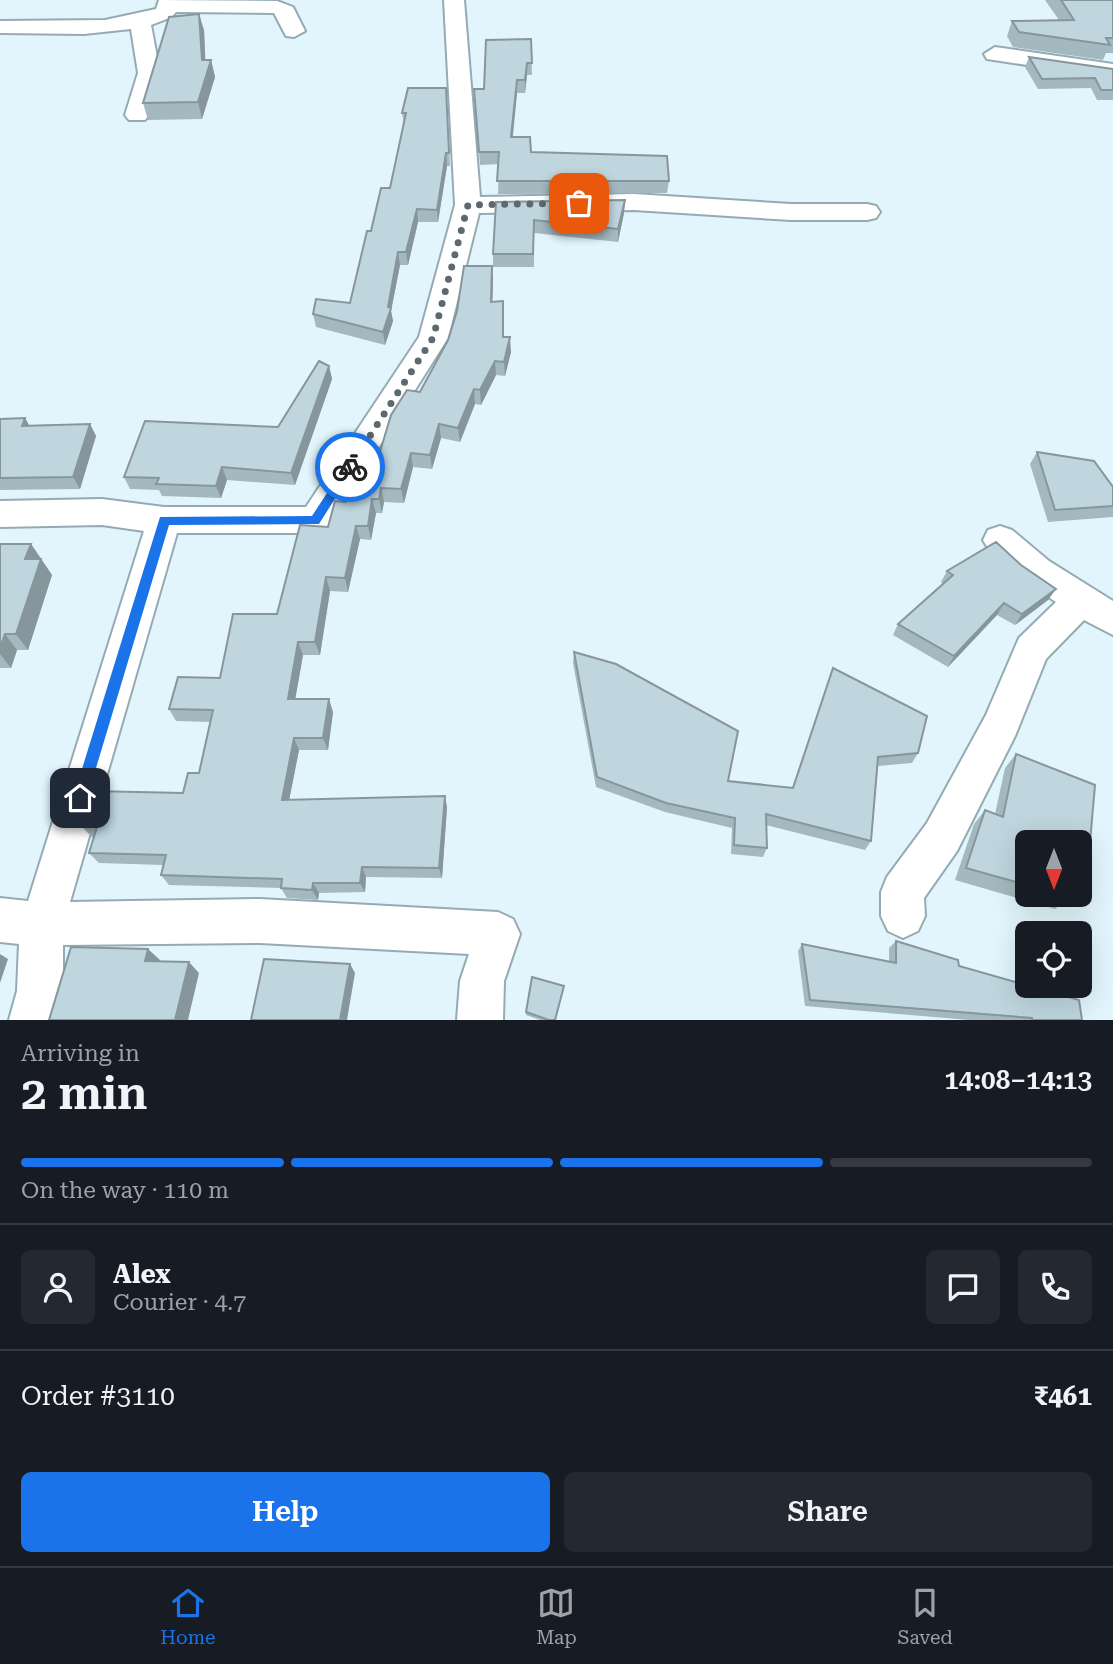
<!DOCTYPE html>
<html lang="en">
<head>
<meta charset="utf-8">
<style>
	:root { --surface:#171b24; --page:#242831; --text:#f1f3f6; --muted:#9ea1a6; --line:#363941; --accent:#1a73e8 }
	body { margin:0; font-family:"Roboto Serif",serif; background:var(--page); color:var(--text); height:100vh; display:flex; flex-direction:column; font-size:26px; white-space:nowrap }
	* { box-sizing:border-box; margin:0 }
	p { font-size:23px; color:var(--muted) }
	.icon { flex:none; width:38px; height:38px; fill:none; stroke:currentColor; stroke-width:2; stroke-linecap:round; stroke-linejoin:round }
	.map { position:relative; height:1020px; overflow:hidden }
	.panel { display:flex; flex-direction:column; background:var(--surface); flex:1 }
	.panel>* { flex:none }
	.needle { width:46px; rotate:180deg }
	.buttons { position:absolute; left:1015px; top:830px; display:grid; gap:14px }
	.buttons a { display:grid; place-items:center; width:77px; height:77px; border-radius:10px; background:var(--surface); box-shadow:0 7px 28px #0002; font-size:35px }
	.pin { position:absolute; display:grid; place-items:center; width:60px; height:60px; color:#fff; margin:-30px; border-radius:14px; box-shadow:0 4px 10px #0006 }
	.courier { position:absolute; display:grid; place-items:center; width:70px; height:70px; margin:-35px; border:5px solid #1a73e8; border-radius:50%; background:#fff; color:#222; box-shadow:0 2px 9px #0007 }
	.overview em { font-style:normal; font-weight:600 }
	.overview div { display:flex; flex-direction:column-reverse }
	.overview { display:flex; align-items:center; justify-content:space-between; height:119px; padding:0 21px }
	h1 { font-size:46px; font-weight:600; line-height:52px }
	.bar { display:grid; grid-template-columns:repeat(4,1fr); gap:10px 7px; align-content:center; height:84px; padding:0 21px }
	.bar i { height:9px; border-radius:5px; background:var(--line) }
	.bar .selected { background:var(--accent) }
	.bar p { grid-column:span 4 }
	.line { display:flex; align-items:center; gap:18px; padding:0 21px; border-top:2px solid var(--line) }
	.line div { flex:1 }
	.round { display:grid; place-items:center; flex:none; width:74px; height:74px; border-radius:10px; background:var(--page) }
	.button { display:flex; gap:14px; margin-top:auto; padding:14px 21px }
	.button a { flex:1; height:80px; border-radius:10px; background:var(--accent); color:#fff; font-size:28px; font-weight:600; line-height:80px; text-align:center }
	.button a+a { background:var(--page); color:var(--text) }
	.menu { display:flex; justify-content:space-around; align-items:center; height:98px; border-top:2px solid var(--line); background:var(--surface); font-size:19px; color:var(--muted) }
	.menu a { display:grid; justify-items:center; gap:4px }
	.menu .selected { color:var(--accent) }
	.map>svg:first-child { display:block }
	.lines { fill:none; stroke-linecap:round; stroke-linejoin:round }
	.minor-casing { stroke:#94abb3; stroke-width:4 }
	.minor { fill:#fff; fill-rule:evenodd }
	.wall { fill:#a4b8c0 }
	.shaded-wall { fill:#86969c }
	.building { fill:#bfd6df; stroke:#86969c; stroke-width:2 }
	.route { fill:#1a73e8 }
	.done { stroke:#5d696e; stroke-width:7; stroke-dasharray:0 12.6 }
</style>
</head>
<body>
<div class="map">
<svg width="1113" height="1020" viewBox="0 0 1113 1020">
	<rect width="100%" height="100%" fill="#e2f5fc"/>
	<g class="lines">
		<g class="minor-casing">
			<path id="minor" d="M 159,0 L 277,1 L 293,7 L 305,31 L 294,37 L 286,36 L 274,13 L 176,12 L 172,17 L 151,25 L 160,73 L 149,115 L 145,120 L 129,120 L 125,115 L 138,73 L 131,29 L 84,34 L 0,33 L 0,21 L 105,20 L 156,9 Z
				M 444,0 L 464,0 L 480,197 L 634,194 L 791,204 L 867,204 L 876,206 L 880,212 L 876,218 L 867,220 L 791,220 L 634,210 L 479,213 L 448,338 L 327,529 L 315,533 L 177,533 L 70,902 L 260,899 L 498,912 L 513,919 L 520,934 L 504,981 L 503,1020 L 457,1020 L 460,981 L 469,954 L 260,943 L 63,945 L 63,991 L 55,1020 L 9,1020 L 17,991 L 19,944 L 0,942 L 0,898 L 28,901 L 144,531 L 102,525 L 0,527 L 0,501 L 102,499 L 164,507 L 306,507 L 419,337 L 455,205 Z
				M 995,47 L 1113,64 L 1113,78 L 987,59 L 984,54 Z
				M 1000,526 L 1012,530 L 1049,561 L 1113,601 L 1113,635 L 1084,620 L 1046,659 L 1015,736 L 957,851 L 924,898 L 925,916 L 918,931 L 903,938 L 888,931 L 881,916 L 881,892 L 887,877 L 927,823 L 986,715 L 1019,638 L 1056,602 C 1031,586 997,567 983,540 L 988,530 Z"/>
		</g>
		<use href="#minor" class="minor"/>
	</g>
	<path class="wall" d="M 1045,0 L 1113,0 L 1113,53 L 1106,53 L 1103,60 L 1013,47 L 1007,36 L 1012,21 L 1059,20 Z
		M 204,30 L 205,60 L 211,60 L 215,77 L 202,119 L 148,120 L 143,103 Z
		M 531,39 L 532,75 L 527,75 L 525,93 L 517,93 L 513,137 L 531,152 L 669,181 L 667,193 L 498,194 L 499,164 L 480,165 L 474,89 L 484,89 Z
		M 1029,57 L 1113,69 L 1113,100 L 1097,100 L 1091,88 L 1038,89 L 1025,67 Z
		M 446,88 L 450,166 L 447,166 L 438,222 L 418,222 L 408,265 L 400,265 L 391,311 L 393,321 L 385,345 L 316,327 L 313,314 L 350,303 L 371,231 L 390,188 L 404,123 L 402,113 Z
		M 625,200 L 624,213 L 618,242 L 534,233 L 534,267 L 493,267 L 493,254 L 496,202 Z
		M 493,280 L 492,301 L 504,316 L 504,337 L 511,352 L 505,376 L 496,375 L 481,405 L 475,404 L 460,442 L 441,438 L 432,469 L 413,467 L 404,503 L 384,502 L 382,513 L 376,513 L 371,540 L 360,539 L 348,592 L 330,591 L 320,655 L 303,655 L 295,699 L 333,712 L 328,750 L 299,750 L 289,800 L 447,807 L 442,878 L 366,877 L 365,892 L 319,893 L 318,900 L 287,898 L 281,888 L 169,885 L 161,875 L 163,865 L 99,863 L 89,853 L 94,837 L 92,837 L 82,827 L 183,793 L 199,773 L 210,722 L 176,721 L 169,709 L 220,678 L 277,614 L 328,527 L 346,502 L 374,472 L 420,392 Z
		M 329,366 L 332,379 L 295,485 L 227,480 L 221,498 L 162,496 L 159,490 L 130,489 L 124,477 L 278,427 Z
		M 25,418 L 29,425 L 90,424 L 96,436 L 80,489 L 0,490 L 0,419 Z
		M 1037,452 L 1113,506 L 1113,517 L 1048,522 L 1030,464 Z
		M 0,544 L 31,544 L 52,575 L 28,650 L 17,650 L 11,668 L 0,668 Z
		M 1021,565 L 1048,600 L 1015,625 L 997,615 L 948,667 L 893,635 L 898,624 L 943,584 L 941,582 L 947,571 Z
		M 574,652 L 728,781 L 792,788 L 833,668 L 918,753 L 912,763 L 878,766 L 871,841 L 865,850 L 766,825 L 767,848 L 763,857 L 731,854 L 732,828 L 665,812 L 596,787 L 573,663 Z
		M 1016,754 L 1090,842 L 1080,851 L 1080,842 L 1027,842 L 1027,894 L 1069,894 L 1069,898 L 1055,909 L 955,880 L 974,824 L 985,810 L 995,814 L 1005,768 Z
		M 896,941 L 959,966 L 1082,1020 L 969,1020 L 805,1006 L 798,951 L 802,944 L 889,962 L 889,948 Z
		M 564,986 L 556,1020 L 540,1020 L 526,1015 L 526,1012 Z"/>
	<path class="shaded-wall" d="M 199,14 L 204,30 L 206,74 L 211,60 L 215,77 L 202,119 L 198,102 L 202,60 Z
		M 527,63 L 527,75 L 525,93 L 525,80 Z
		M 517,80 L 517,93 L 511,150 L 511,137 Z
		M 446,153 L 447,166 L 438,222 L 437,210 Z
		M 625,200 L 624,213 L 618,242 L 618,229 Z
		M 417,209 L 418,222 L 408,265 L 406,252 Z
		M 398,252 L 400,265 L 391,311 L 393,321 L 385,345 L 383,332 Z
		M 492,266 L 493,280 L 492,316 L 491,302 Z
		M 510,337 L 511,352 L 505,376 L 504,362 Z
		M 495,361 L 496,375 L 481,405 L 480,390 Z
		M 329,366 L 332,379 L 295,485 L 291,473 Z
		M 474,389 L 475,404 L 460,442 L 458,428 Z
		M 25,418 L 32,431 L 22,426 Z
		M 90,424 L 96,436 L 80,489 L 73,477 Z
		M 439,424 L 441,438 L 432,469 L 430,455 Z
		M 411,453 L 413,467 L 404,503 L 401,489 Z
		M 222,467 L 227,480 L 221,498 L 216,486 Z
		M 381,488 L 384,502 L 382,513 L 379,499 Z
		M 372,499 L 376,513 L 371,540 L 368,526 Z
		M 356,526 L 360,539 L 348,592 L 345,578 Z
		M 31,544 L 52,575 L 28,650 L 16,634 L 25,559 Z
		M 326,577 L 330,591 L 320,655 L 315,642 Z
		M 1056,589 L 1048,600 L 1015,625 L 1022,614 Z
		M 1004,603 L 997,615 L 948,667 L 954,656 Z
		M 5,634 L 17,650 L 11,668 L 0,654 L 0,648 Z
		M 298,642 L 303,655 L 293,712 L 288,699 Z
		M 329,699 L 333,712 L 328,750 L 323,738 Z
		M 294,738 L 299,750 L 287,811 L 282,800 Z
		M 445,796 L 447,807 L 442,878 L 439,868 Z
		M 362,867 L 366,877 L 365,892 L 360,883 Z
		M 313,883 L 319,893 L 318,900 L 312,890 Z
		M 148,949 L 160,960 L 157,971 L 145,961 Z
		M 0,954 L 8,959 L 0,983 Z
		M 189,962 L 199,973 L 188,1020 L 175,1020 Z
		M 350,964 L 355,973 L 347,1020 L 340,1020 Z"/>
	<path class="building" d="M 1061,0 L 1113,0 L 1113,38 L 1106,38 L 1110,45 L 1019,32 L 1012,21 L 1074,20 Z
		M 199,14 L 202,60 L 211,60 L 198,102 L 143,103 L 169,17 Z
		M 531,39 L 532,63 L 527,63 L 525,80 L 517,80 L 511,137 L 530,137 L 531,152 L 667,156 L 669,181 L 497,181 L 499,152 L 479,152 L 474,89 L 484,89 L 486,40 Z
		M 1029,57 L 1113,69 L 1113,90 L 1101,90 L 1095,78 L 1042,79 Z
		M 408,88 L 446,88 L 449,153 L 446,153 L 437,210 L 417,209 L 406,252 L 398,252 L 388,307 L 391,308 L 383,332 L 313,314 L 316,299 L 350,303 L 367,231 L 371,231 L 381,188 L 390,188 L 406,113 L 402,113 Z
		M 625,200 L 618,229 L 534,220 L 533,254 L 493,254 L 496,202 Z
		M 464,266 L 492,266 L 491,302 L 503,301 L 503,337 L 510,337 L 504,362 L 495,361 L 480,390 L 474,389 L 458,428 L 439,424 L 430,455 L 411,453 L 401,489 L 381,488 L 379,499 L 372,499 L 368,526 L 356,526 L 345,578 L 326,577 L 315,642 L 298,642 L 288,699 L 329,699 L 323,738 L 294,738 L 282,800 L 445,796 L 439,868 L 362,867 L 360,883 L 313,883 L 312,890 L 281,888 L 282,879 L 161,875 L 166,855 L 89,853 L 97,827 L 82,827 L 92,791 L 183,793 L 188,773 L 199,773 L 213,710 L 169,709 L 178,677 L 220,678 L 233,614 L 277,614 L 300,525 L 328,527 L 335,501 L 346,502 L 354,472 L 374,472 L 391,415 L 407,390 L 420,392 L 448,340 L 457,311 Z
		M 319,361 L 329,366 L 291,473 L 222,467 L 216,486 L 156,484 L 159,478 L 124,477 L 145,421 L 278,427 Z
		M 25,418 L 22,426 L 90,424 L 73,477 L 0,478 L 0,419 Z
		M 1037,452 L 1094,461 L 1113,487 L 1113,506 L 1055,510 Z
		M 996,542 L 1021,565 L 1056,589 L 1022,614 L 1004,603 L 954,656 L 898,624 L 953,575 L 947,571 Z
		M 0,544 L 31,544 L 25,559 L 41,559 L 16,634 L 5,634 L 0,648 Z
		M 574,652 L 616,664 L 738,731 L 728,781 L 793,788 L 833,668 L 927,716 L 918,753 L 878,757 L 871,841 L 766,814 L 767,848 L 734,845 L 735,818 L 666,803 L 597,777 Z
		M 1016,754 L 1095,785 L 1090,842 L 1075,836 L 1075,842 L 1027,842 L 1027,885 L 966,868 L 985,810 L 1003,817 Z
		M 1058,894 L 1069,894 L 1069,898 Z
		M 896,941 L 958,960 L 959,966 L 1079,1000 L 1082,1020 L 1032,1020 L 1032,1018 L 810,1000 L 802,944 L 896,963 Z
		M 71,947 L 148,949 L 145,961 L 189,962 L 175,1020 L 49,1020 Z
		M 264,959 L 350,964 L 340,1020 L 251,1020 Z
		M 532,977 L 564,986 L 555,1020 L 549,1020 L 526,1012 Z"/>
	<path class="route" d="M 350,462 L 355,467 L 319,524 L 169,525 L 87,798 L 80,805 L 75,803 L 73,798 L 160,517 L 312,516 L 346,464 Z"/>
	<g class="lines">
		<path class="done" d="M 350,467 L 433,338 L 468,205 L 579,203"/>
	</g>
</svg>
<div class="buttons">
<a><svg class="needle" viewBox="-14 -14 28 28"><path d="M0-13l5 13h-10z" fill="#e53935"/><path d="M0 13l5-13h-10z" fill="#9ea1a6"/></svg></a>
<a><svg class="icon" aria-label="locate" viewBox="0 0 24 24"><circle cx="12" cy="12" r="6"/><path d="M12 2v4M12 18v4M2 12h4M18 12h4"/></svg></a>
</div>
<div class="pin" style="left:579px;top:203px;background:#ea580c"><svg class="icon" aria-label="bag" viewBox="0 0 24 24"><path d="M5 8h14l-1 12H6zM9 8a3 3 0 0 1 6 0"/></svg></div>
<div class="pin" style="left:80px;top:798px;background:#1f2937"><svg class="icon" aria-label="home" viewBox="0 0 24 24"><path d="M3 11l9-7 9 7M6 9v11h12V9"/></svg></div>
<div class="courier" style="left:350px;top:467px"><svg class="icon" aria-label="bike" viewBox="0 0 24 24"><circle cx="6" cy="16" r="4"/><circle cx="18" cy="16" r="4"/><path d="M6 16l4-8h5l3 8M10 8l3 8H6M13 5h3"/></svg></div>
</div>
<section class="panel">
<div class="overview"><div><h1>2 min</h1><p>Arriving in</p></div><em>14:08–14:13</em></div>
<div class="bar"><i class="selected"></i><i class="selected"></i><i class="selected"></i><i></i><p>On the way · 110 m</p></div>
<div class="line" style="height:126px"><a class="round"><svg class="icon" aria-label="person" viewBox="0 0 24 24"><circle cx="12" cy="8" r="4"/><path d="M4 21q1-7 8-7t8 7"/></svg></a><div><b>Alex</b><p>Courier · 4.7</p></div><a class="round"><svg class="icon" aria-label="chat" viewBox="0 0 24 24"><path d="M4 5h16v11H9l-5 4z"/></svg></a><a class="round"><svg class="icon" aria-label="phone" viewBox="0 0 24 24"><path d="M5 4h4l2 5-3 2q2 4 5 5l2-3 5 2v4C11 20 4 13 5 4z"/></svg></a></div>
<div class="line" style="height:91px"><div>Order #3110</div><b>₹461</b></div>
<div class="button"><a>Help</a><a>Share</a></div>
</section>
<nav class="menu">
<a class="selected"><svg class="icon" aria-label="home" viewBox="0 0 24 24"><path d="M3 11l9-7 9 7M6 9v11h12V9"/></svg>Home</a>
<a><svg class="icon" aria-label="map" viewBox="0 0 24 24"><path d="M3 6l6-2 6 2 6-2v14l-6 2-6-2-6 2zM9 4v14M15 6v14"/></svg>Map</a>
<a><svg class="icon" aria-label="saved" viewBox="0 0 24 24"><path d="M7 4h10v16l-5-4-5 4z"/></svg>Saved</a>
</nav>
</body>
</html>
